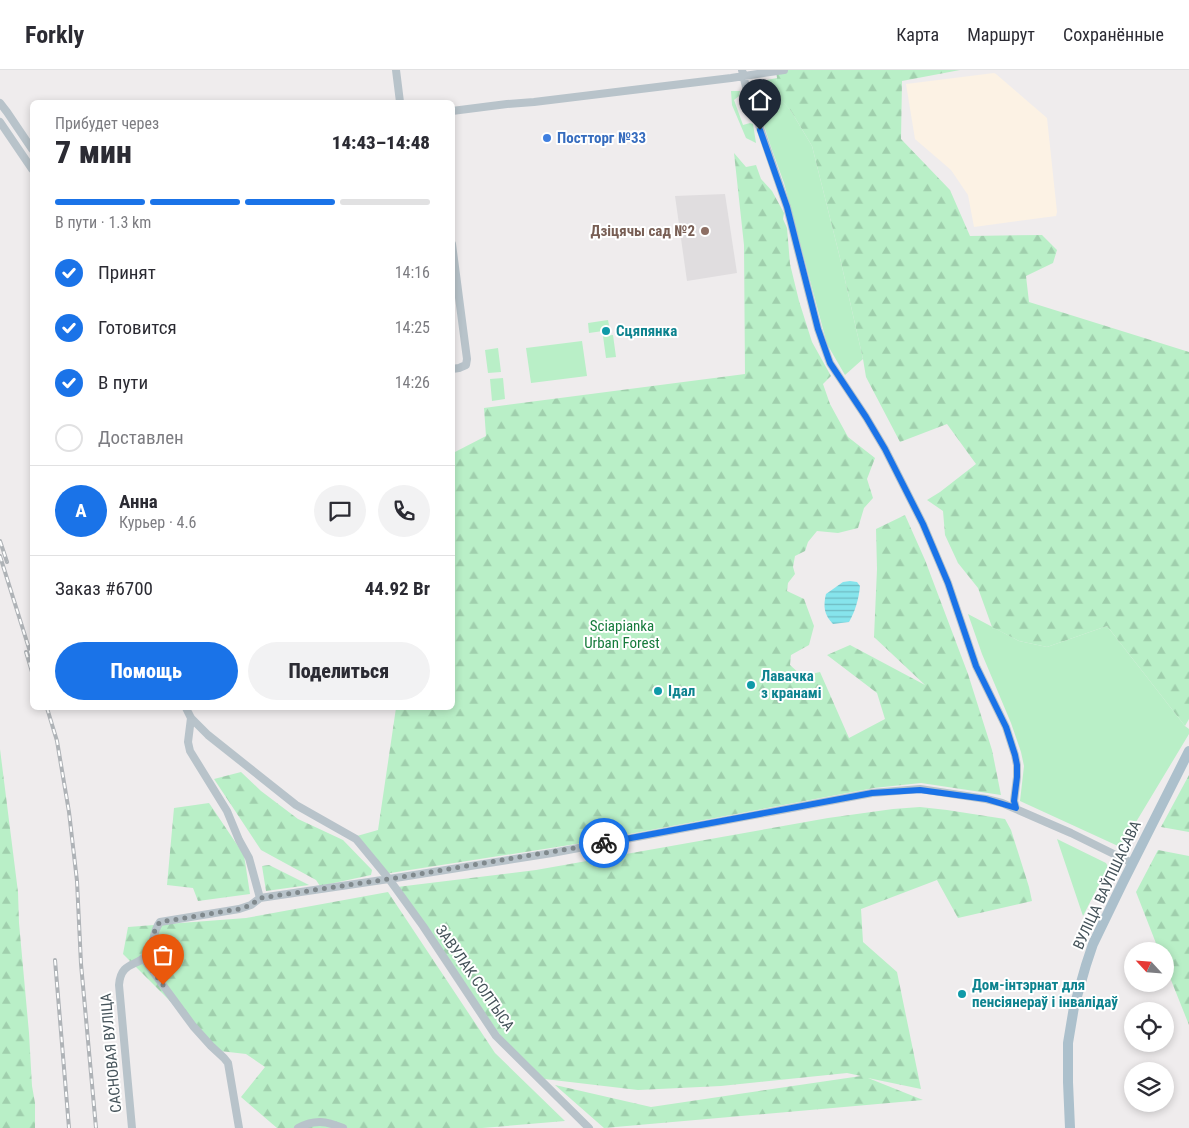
<!DOCTYPE html>
<html lang="ru">
<head>
<meta charset="utf-8">
<style>
	:root { --surface:#fff; --page:#f2f2f3; --text:#2b2b33; --muted:#7c7c81; --line:#e1e1e2; --accent:#1a73e8 }
	body { margin:0; font-family:"Roboto Condensed",sans-serif; background:var(--page); color:var(--text); height:100vh; display:flex; flex-direction:column; font-size:19px; white-space:nowrap }
	* { box-sizing:border-box; margin:0 }
	p { font-size:16px; color:var(--muted) }
	.icon { flex:none; width:28px; height:28px; fill:none; stroke:currentColor; stroke-width:2; stroke-linecap:round; stroke-linejoin:round }
	.map { position:relative; flex:1; overflow:hidden }
	.side { position:absolute; left:30px; top:30px; width:425px; height:610px; display:flex; flex-direction:column; background:var(--surface); border-radius:8px; box-shadow:0 2px 8px #0003 }
	.side>* { flex:none }
	.needle { width:32px; rotate:296deg }
	.tools { position:absolute; left:1124px; top:872px; display:grid; gap:10px }
	.tools a { display:grid; place-items:center; width:50px; height:50px; border-radius:50%; background:var(--surface); box-shadow:0 2px 8px #0003; font-size:25px }
	.pin { position:absolute; display:grid; place-items:center; width:42px; height:42px; color:#fff; margin:-51px -21px; border-radius:50% 50% 50% 0; rotate:-45deg; box-shadow:0 0 5px #0007 }
	.pin .icon { rotate:45deg }
	.courier { position:absolute; display:grid; place-items:center; width:50px; height:50px; margin:-25px; border:4px solid #1a73e8; border-radius:50%; background:#fff; color:#222; box-shadow:0 1px 6px #0007 }
	.overview em { font-style:normal; font-weight:800 }
	.overview div { display:flex; flex-direction:column-reverse }
	.overview { display:flex; align-items:center; justify-content:space-between; height:85px; padding:0 25px }
	h1 { font-size:32px; font-weight:800; line-height:38px }
	.bar { display:grid; grid-template-columns:repeat(4,1fr); gap:8px 5px; align-content:center; height:60px; padding:0 25px }
	.bar i { height:6px; border-radius:4px; background:var(--line) }
	.bar .current { background:var(--accent) }
	.bar p { grid-column:span 4 }
	.line { display:flex; align-items:center; gap:12px; padding:0 25px; border-top:1px solid var(--line) }
	.line div { flex:1 }
	.round { display:grid; place-items:center; flex:none; width:52px; height:52px; border-radius:26px; background:var(--page) }
	ol { padding:0 25px; list-style:none }
	li { display:flex; align-items:center; gap:15px; height:55px }
	li p { margin-inline-start:auto }
	li .icon { padding:5px; border-radius:50%; background:var(--accent); color:#fff; stroke-width:4 }
	li:last-child { color:var(--muted) }
	li i { width:28px; height:28px; border:2px solid var(--line); border-radius:50% }
	.cta { display:flex; gap:10px; margin-top:auto; padding:10px 25px }
	.cta a { flex:1; height:58px; border-radius:30px; background:var(--accent); color:#fff; font-size:20px; font-weight:800; line-height:58px; text-align:center }
	.cta a+a { background:var(--page); color:var(--text) }
	header { display:flex; align-items:center; gap:30px; box-sizing:border-box; height:70px; padding:0 25px; background:var(--surface); border-bottom:1px solid var(--line) }
	header strong { font-size:24px }
	nav { display:flex; gap:28px; margin-inline-start:auto; font-size:18px }
	.map>svg:first-child { display:block }
	.commercial { fill:#fcf2e4 }
	.education { fill:#e0dddf }
	.grass { fill:#b9efc7 }
	.forest { fill:url(#forest-firs) }
	.water { fill:url(#water-rules) }
	.lines { fill:none; stroke-linecap:round; stroke-linejoin:round }
	.minor { stroke:#b8c3ca; stroke-width:8 }
	.major { stroke:#acc0cc; stroke-width:10 }
	.rail-casing { stroke:#afb3b7; stroke-width:4 }
	.rail { stroke:#fff; stroke-width:2; stroke-dasharray:5.5; stroke-linecap:butt }
	.done { stroke:#80898d; stroke-width:5; stroke-dasharray:0 9 }
	.route { stroke:#1a73e8; stroke-width:6 }
	.shop-dot { fill:#3f7fe0; stroke:#fff; stroke-width:2 }
	.education-dot { fill:#8d6e63; stroke:#fff; stroke-width:2 }
	.culture-dot { fill:#0f9aa8; stroke:#fff; stroke-width:2 }
	.labels { text-anchor:middle; stroke-width:4; stroke-linejoin:round; paint-order:stroke }
	.shop-label { font-size:15px; font-weight:bold; fill:#366cbe; stroke:#fff; text-anchor:start }
	.education-label { font-size:15px; font-weight:bold; fill:#785e54; stroke:#fff; text-anchor:end }
	.culture-label { font-size:15px; font-weight:bold; fill:#0d838f; stroke:#fff; text-anchor:start }
	.park-label { font-size:15px; fill:#167b3c; stroke:#fff }
	.street-label { font-size:15px; fill:#45535a; stroke:#fff }
</style>
</head>
<body>
<header>
<strong>Forkly</strong>
<nav><a>Карта</a><a>Маршрут</a><a>Сохранённые</a></nav>
</header>
<div class="map">
<svg width="1189" height="1058" viewBox="0 0 1189 1058">
	<defs>
		<pattern id="forest-firs" width="22" height="20" patternUnits="userSpaceOnUse" patternTransform="scale(1.25)"><rect width="22" height="20" fill="#b9efc7"/><path d="M5 1l3.5 6h-7zM16 11l3.5 6h-7z" fill="#a0cfad"/></pattern>
		<pattern id="water-rules" width="6" height="5" patternUnits="userSpaceOnUse" patternTransform="scale(1.25)"><rect width="6" height="5" fill="#86e4ec"/><path d="M0 2.5h6" fill="none" stroke="#6fbbc2"/></pattern>
	</defs>
	<rect width="100%" height="100%" fill="#efeced"/>
	<path class="commercial" d="M 994,3 L 996,4 L 1047,48 L 1057,142 L 1056,146 L 974,157 L 968,125 L 951,100 L 915,69 L 906,14 Z"/>
	<path class="education" d="M 725,124 L 737,203 L 687,211 L 675,126 Z"/>
	<path class="grass" d="M 777,8 L 774,21 L 791,41 L 812,76 L 840,188 L 863,289 L 845,305 L 827,274 L 784,113 L 771,77 L 752,20 L 757,12 Z
		M 731,21 L 740,21 L 739,26 L 734,30 L 743,55 L 750,53 L 753,54 L 756,73 L 746,68 L 732,35 Z
		M 608,250 L 610,260 L 589,263 L 588,253 Z
		M 613,265 L 616,287 L 606,288 L 603,266 Z
		M 582,271 L 587,306 L 531,313 L 526,278 Z
		M 498,278 L 501,302 L 488,303 L 485,280 Z
		M 503,308 L 505,329 L 492,331 L 490,309 Z
		M 968,544 L 1019,571 L 1047,577 L 1107,556 L 1185,656 L 1189,659 L 1189,664 L 1124,772 L 1118,776 L 1020,731 L 1024,696 L 1021,682 L 1011,653 L 982,584 Z
		M 1057,769 L 1106,793 L 1108,797 L 1083,846 Z"/>
	<path class="forest" d="M 776,0 L 960,0 L 902,11 L 901,69 L 950,120 L 970,166 L 1042,165 L 1057,180 L 1053,193 L 1026,206 L 1029,232 L 1189,282 L 1189,649 L 1185,656 L 1107,556 L 1047,577 L 1019,571 L 992,557 L 978,518 L 958,493 L 945,465 L 943,441 L 927,430 L 940,422 L 976,394 L 947,354 L 900,372 L 866,307 L 863,289 L 840,188 L 812,76 L 791,41 L 773,21 L 777,8 Z
		M 734,83 L 746,97 L 756,95 L 761,109 L 772,121 L 784,143 L 783,149 L 787,158 L 790,194 L 799,231 L 812,272 L 831,306 L 823,314 L 830,334 L 848,367 L 875,388 L 867,409 L 873,428 L 864,438 L 858,458 L 838,463 L 817,461 L 808,472 L 805,481 L 795,486 L 793,497 L 795,504 L 788,513 L 787,521 L 804,529 L 814,556 L 809,575 L 791,585 L 790,595 L 802,606 L 820,602 L 849,668 L 885,649 L 877,623 L 827,585 L 850,575 L 925,615 L 874,567 L 877,499 L 876,459 L 905,445 L 925,490 L 968,604 L 992,680 L 1001,725 L 921,713 L 874,718 L 576,774 L 384,804 L 360,775 L 350,768 L 378,760 L 396,638 L 452,638 L 453,383 L 486,366 L 484,338 L 745,304 L 744,175 Z
		M 0,679 L 18,822 L 19,853 L 29,963 L 32,1016 L 35,1033 L 35,1058 L 0,1058 Z
		M 241,702 L 261,721 L 298,749 L 343,770 L 372,800 L 371,805 L 320,816 L 316,810 L 261,780 L 214,709 Z
		M 1189,705 L 1189,762 L 1161,757 Z
		M 209,733 L 244,785 L 250,824 L 198,831 L 193,818 L 167,815 L 174,738 Z
		M 920,737 L 947,740 L 1005,749 L 1011,760 L 1029,817 L 1032,831 L 958,848 L 937,810 L 861,839 L 863,872 L 897,902 L 921,1019 L 868,1008 L 923,1030 L 604,1058 L 555,1015 L 651,1037 L 861,1006 L 847,1003 L 721,1016 L 638,1020 L 536,1008 L 507,975 L 397,817 L 536,800 L 828,748 L 893,739 Z
		M 1158,780 L 1189,786 L 1189,955 L 1165,895 L 1165,881 L 1159,881 L 1136,822 Z
		M 269,795 L 309,815 L 266,821 L 262,796 Z
		M 388,822 L 495,983 L 565,1051 L 482,1058 L 277,1058 L 241,1027 L 265,997 L 246,984 L 220,981 L 123,884 L 128,857 L 246,848 Z"/>
	<path class="water" d="M 850,511 L 857,512 L 860,516 C 859,528 855,542 849,552 L 833,554 C 824,545 823,536 826,524 L 843,512 Z"/>
	<g class="lines">
		<path class="minor" d="M 396,0 L 400,32
			M 742,0 L 746,17 L 787,137 L 818,259 L 830,293 L 866,347 L 885,379 L 923,454 L 948,513 L 976,596 L 1006,657 L 1015,685 L 1017,695 L 1017,707 L 1014,731 L 1016,738
			M 0,33 L 7,42 L 32,79
			M 452,41 L 507,34 L 534,32 L 731,8 L 784,0
			M 0,52 L 32,99
			M 452,174 L 467,289 L 466,295 L 459,298 L 452,299
			M 186,638 L 191,648 L 208,665 L 296,735 L 356,769 L 389,809 L 423,856 L 496,966 L 589,1058
			M 191,648 L 188,672 L 190,681 L 227,741 L 239,770 L 249,788 L 260,828
			M 143,888 L 193,956 L 211,976 L 224,988 L 228,993 L 239,1058
			M 132,1058 L 119,915 C 121,889 140,898 149,882 C 154,872 153,861 160,852 L 239,839 L 251,835 L 260,828 L 389,809 L 552,783 L 872,723 L 920,719 L 986,729 L 1002,733 L 1071,763 L 1132,793
			M 298,1058 C 315,1049 326,1051 343,1058"/>
		<path class="major" d="M 1070,1058 L 1068,1012 L 1068,973 L 1074,937 L 1086,895 L 1093,874 L 1123,812 L 1189,681"/>
		<g class="rail-casing">
			<path id="rail" d="M 0,471 L 7,492
				M 0,486 L 32,588
				M 26,582 L 32,602
				M 47,638 L 57,671 L 69,742 L 77,811 L 81,894 L 96,1058
				M 55,890 L 69,1058"/>
		</g>
		<use href="#rail" class="rail"/>
	</g>
	<g class="lines">
		<path class="done" d="M 163,915 L 143,888 C 154,877 150,864 160,852 L 239,839 L 251,835 L 260,828 L 389,809 L 604,773"/>
		<path class="route" d="M 604,773 L 872,723 L 920,720 L 986,729 L 1016,738 L 1014,731 L 1017,707 L 1017,695 L 1015,685 L 1006,657 L 976,596 L 948,513 L 923,454 L 885,379 L 866,347 L 830,293 L 818,259 L 787,137 L 760,60"/>
	</g>
	<circle class="shop-dot" cx="547" cy="68" r="5"/>
	<circle class="education-dot" cx="705" cy="161" r="5"/>
	<g class="culture-dot">
		<circle cx="606" cy="261" r="5"/>
		<circle cx="751" cy="615" r="5"/>
		<circle cx="658" cy="621" r="5"/>
		<circle cx="962" cy="924" r="5"/>
	</g>
	<g class="labels">
		<g class="shop-label">
			<text x="557" y="73">Постторг №33</text>
		</g>
		<g class="education-label">
			<text x="695" y="166">Дзіцячы сад №2</text>
		</g>
		<g class="culture-label">
			<text x="616" y="266">Сцяпянка</text>
			<text x="761" y="611">Лавачка<tspan x="761" dy="17">з кранамі</tspan></text>
			<text x="668" y="626">Ідал</text>
			<text x="972" y="920">Дом-інтэрнат для<tspan x="972" dy="17">пенсіянераў і інвалідаў</tspan></text>
		</g>
		<g class="park-label">
			<text x="622" y="561">Sciapianka<tspan x="622" dy="17">Urban Forest</tspan></text>
		</g>
		<g class="street-label">
			<text transform="translate(1107 815) rotate(-65)" y="5">ВУЛІЦА ВАЎПШАСАВА</text>
			<text transform="translate(475 908) rotate(55)" y="5">ЗАВУЛАК СОЛТЫСА</text>
			<text transform="translate(111 983) rotate(-95)" y="5">САСНОВАЯ ВУЛІЦА</text>
		</g>
	</g>
</svg>
<div class="tools">
<a><svg class="needle" viewBox="-14 -14 28 28"><path d="M0-13l5 13h-10z" fill="#e53935"/><path d="M0 13l5-13h-10z" fill="#7c7c81"/></svg></a>
<a><svg class="icon" aria-label="locate" viewBox="0 0 24 24"><circle cx="12" cy="12" r="6"/><path d="M12 2v4M12 18v4M2 12h4M18 12h4"/></svg></a>
<a><svg class="icon" aria-label="layers" viewBox="0 0 24 24"><path d="M12 4l9 5-9 5-9-5zM3 14l9 5 9-5"/></svg></a>
</div>
<div class="pin" style="left:163px;top:915px;background:#ea580c"><svg class="icon" aria-label="bag" viewBox="0 0 24 24"><path d="M5 8h14l-1 12H6zM9 8a3 3 0 0 1 6 0"/></svg></div>
<div class="pin" style="left:760px;top:60px;background:#1f2937"><svg class="icon" aria-label="home" viewBox="0 0 24 24"><path d="M3 11l9-7 9 7M6 9v11h12V9"/></svg></div>
<div class="courier" style="left:604px;top:773px"><svg class="icon" aria-label="bike" viewBox="0 0 24 24"><circle cx="6" cy="16" r="4"/><circle cx="18" cy="16" r="4"/><path d="M6 16l4-8h5l3 8M10 8l3 8H6M13 5h3"/></svg></div>
<section class="side">
<div class="overview"><div><h1>7 мин</h1><p>Прибудет через</p></div><em>14:43–14:48</em></div>
<div class="bar"><i class="current"></i><i class="current"></i><i class="current"></i><i></i><p>В пути · 1.3 km</p></div>
<ol>
<li><svg class="icon" aria-label="check" viewBox="0 0 24 24"><path d="M5 12l5 5 9-10"/></svg>Принят<p>14:16</p></li>
<li><svg class="icon" aria-label="check" viewBox="0 0 24 24"><path d="M5 12l5 5 9-10"/></svg>Готовится<p>14:25</p></li>
<li><svg class="icon" aria-label="check" viewBox="0 0 24 24"><path d="M5 12l5 5 9-10"/></svg>В пути<p>14:26</p></li>
<li><i></i>Доставлен</li>
</ol>
<div class="line" style="height:90px"><b class="round" style="background:var(--accent);color:#fff">А</b><div><b>Анна</b><p>Курьер · 4.6</p></div><a class="round"><svg class="icon" aria-label="chat" viewBox="0 0 24 24"><path d="M4 5h16v11H9l-5 4z"/></svg></a><a class="round"><svg class="icon" aria-label="phone" viewBox="0 0 24 24"><path d="M5 4h4l2 5-3 2q2 4 5 5l2-3 5 2v4C11 20 4 13 5 4z"/></svg></a></div>
<div class="line" style="height:65px"><div>Заказ #6700</div><b>44.92 Br</b></div>
<div class="cta"><a>Помощь</a><a>Поделиться</a></div>
</section>
</div>
</body>
</html>
